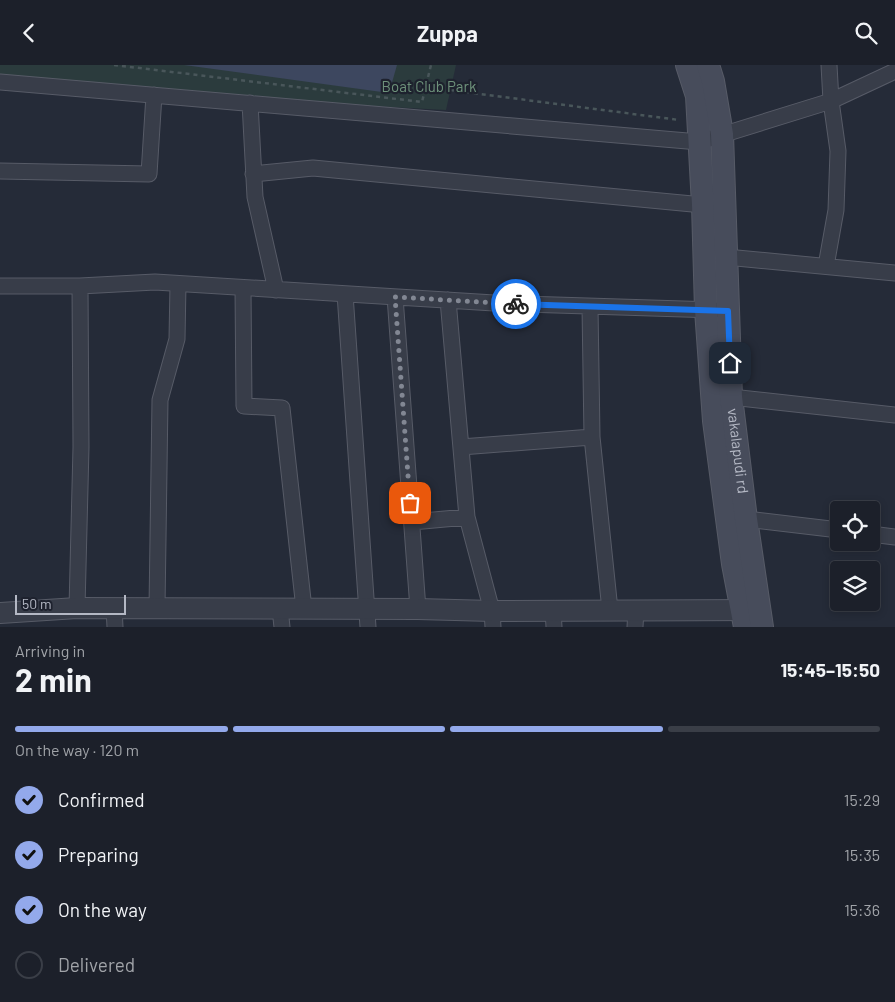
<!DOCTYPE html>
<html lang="en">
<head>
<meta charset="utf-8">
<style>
	:root { --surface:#1c202a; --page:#252832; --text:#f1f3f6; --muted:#a0a3a8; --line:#3a3e47; --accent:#93a9eb }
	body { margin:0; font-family:Barlow,sans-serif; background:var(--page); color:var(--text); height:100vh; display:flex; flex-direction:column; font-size:19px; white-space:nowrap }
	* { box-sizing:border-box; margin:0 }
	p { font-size:16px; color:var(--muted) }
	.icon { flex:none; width:28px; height:28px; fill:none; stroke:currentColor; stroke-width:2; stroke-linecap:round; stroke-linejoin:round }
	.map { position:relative; height:562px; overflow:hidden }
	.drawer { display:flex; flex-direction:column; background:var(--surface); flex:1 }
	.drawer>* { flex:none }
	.controls { position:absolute; left:830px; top:436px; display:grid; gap:10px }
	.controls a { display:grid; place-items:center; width:50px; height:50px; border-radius:5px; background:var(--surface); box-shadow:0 2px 8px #0003,0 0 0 1px var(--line); font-size:25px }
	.scale { position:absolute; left:15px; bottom:12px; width:111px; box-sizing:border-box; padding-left:5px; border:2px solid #b4b8c4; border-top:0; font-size:14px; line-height:18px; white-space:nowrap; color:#b4b8c4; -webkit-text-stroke:4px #1e222e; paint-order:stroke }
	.pin { position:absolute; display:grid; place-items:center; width:42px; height:42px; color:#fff; margin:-21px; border-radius:10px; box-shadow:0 2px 8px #0006 }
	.courier { position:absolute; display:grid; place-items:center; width:50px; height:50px; margin:-25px; border:4px solid #1a73e8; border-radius:50%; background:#fff; color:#222; box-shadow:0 1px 6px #0007 }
	.head em { font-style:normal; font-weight:700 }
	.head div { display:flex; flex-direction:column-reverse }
	.head { display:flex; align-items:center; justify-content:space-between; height:85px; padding:0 15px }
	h1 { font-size:32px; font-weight:700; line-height:38px }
	.bar { display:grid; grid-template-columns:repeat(4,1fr); gap:8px 5px; align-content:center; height:60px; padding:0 15px }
	.bar i { height:6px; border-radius:4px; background:var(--line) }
	.bar .current { background:var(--accent) }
	.bar p { grid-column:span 4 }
	ol { padding:0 15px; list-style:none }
	li { display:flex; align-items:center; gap:15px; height:55px }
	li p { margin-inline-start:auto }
	li .icon { padding:5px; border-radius:50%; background:var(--accent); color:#111; stroke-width:4 }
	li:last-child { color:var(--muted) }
	li i { width:28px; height:28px; border:2px solid var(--line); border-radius:50% }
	header { display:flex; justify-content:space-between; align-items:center; height:65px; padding:0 15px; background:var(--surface); font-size:22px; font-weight:700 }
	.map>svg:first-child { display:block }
	.green { fill:#2b3b3d }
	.water { fill:#3d475f }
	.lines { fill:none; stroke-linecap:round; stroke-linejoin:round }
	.minor-casing { stroke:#575b67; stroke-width:17 }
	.tertiary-casing { stroke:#575b67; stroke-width:22 }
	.secondary-casing { stroke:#575b67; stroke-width:24 }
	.path { stroke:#49565a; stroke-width:2.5; stroke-dasharray:4 4; stroke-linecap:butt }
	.minor { stroke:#383d49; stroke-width:15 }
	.tertiary { stroke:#383d49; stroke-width:20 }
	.secondary { stroke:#474c5b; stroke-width:22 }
	.done { stroke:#828793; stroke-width:5; stroke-dasharray:0 9 }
	.route { stroke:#1a73e8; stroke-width:6 }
	.labels { text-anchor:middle; stroke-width:4.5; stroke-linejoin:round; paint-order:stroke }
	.park-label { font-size:15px; fill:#6e927b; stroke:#1e222e }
	.street-label { font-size:15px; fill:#b4b8c4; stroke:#1e222e }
</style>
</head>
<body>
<header><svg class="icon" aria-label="back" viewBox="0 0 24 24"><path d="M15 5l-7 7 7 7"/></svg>Zuppa<svg class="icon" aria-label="search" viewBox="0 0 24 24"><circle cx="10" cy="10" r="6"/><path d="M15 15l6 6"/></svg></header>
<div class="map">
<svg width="895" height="562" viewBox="0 0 895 562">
	<rect width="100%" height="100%" fill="#252b38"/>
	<path class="green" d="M 0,0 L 456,0 L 446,45 L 260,35 L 0,14 Z"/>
	<path class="water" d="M 184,0 L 397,0 L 389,28 Z"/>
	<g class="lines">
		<g class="minor-casing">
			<path id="minor" d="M 0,17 L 699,77 L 831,36 L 895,6
				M 250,38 L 255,132 L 276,225
				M 0,106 L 149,109 L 154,30
				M 253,109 L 313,103 L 703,140
				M 726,192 L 895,208
				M 826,201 L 836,145 L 838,86 L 831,36 L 829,0
				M 0,221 L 80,221 L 155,217 L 494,238 L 715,245
				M 243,223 L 244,341 L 282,343 L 304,544
				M 345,229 L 368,562
				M 395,232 L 418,544
				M 448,235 L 467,452 L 492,546 L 493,562
				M 590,242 L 592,372 L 610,545
				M 731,332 L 895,350
				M 461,382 L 592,372
				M 746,454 L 839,465
				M 412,457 L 467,452
				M 871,469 L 895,472
				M 77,543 L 81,382 L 80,221
				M 114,543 L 115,562
				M 157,543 L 160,335 L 177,274 L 178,219
				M 280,544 L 282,562
				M 553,545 L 554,562
				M 635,562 L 636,545"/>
		</g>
		<g class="tertiary-casing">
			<path id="tertiary" d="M 0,548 L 77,543 L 418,544 L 492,546 L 758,545"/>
		</g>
		<g class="secondary-casing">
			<g id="secondary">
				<path d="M 687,0 L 697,31 L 703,140 L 706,245 L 714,356 L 733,499 L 745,562"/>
				<path id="s1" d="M 708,0 L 713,16 L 722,69 L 731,332 L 746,454 L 762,562"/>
			</g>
		</g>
		<path class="path" d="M 114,0 L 422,37 L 431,0
			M 450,25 L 679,55"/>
		<use href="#minor" class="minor"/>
		<use href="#tertiary" class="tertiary"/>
		<use href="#secondary" class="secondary"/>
	</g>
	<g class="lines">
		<path class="done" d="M 410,438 L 395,232 L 516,239"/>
		<path class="route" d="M 516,239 L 728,246 L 730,298"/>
	</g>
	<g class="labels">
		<g class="park-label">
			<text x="429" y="27">Boat Club Park</text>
		</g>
		<g class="street-label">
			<text dy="5" stroke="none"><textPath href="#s1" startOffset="388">vakalapudi rd</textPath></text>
		</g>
	</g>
</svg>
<div class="controls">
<a><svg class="icon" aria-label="locate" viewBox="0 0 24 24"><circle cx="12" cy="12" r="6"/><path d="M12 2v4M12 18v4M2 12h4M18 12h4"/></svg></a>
<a><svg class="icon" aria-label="layers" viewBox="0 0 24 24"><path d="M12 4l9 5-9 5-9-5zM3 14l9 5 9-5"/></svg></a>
</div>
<div class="scale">50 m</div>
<div class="pin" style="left:410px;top:438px;background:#ea580c"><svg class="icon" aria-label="bag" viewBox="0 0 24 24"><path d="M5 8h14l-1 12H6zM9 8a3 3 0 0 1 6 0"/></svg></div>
<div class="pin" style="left:730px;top:298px;background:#1f2937"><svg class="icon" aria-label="home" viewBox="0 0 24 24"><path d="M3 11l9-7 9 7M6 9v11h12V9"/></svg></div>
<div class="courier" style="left:516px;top:239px"><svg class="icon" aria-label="bike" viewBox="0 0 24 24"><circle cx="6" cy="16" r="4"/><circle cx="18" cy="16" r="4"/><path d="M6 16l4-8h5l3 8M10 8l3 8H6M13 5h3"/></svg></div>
</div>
<section class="drawer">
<div class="head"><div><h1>2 min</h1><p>Arriving in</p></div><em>15:45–15:50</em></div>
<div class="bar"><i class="current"></i><i class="current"></i><i class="current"></i><i></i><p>On the way · 120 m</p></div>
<ol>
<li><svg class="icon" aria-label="check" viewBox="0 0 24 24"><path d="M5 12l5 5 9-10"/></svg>Confirmed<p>15:29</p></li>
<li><svg class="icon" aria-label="check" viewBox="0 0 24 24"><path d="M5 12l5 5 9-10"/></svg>Preparing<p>15:35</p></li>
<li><svg class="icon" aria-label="check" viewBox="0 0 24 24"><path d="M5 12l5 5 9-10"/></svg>On the way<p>15:36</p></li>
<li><i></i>Delivered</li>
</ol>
</section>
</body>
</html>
